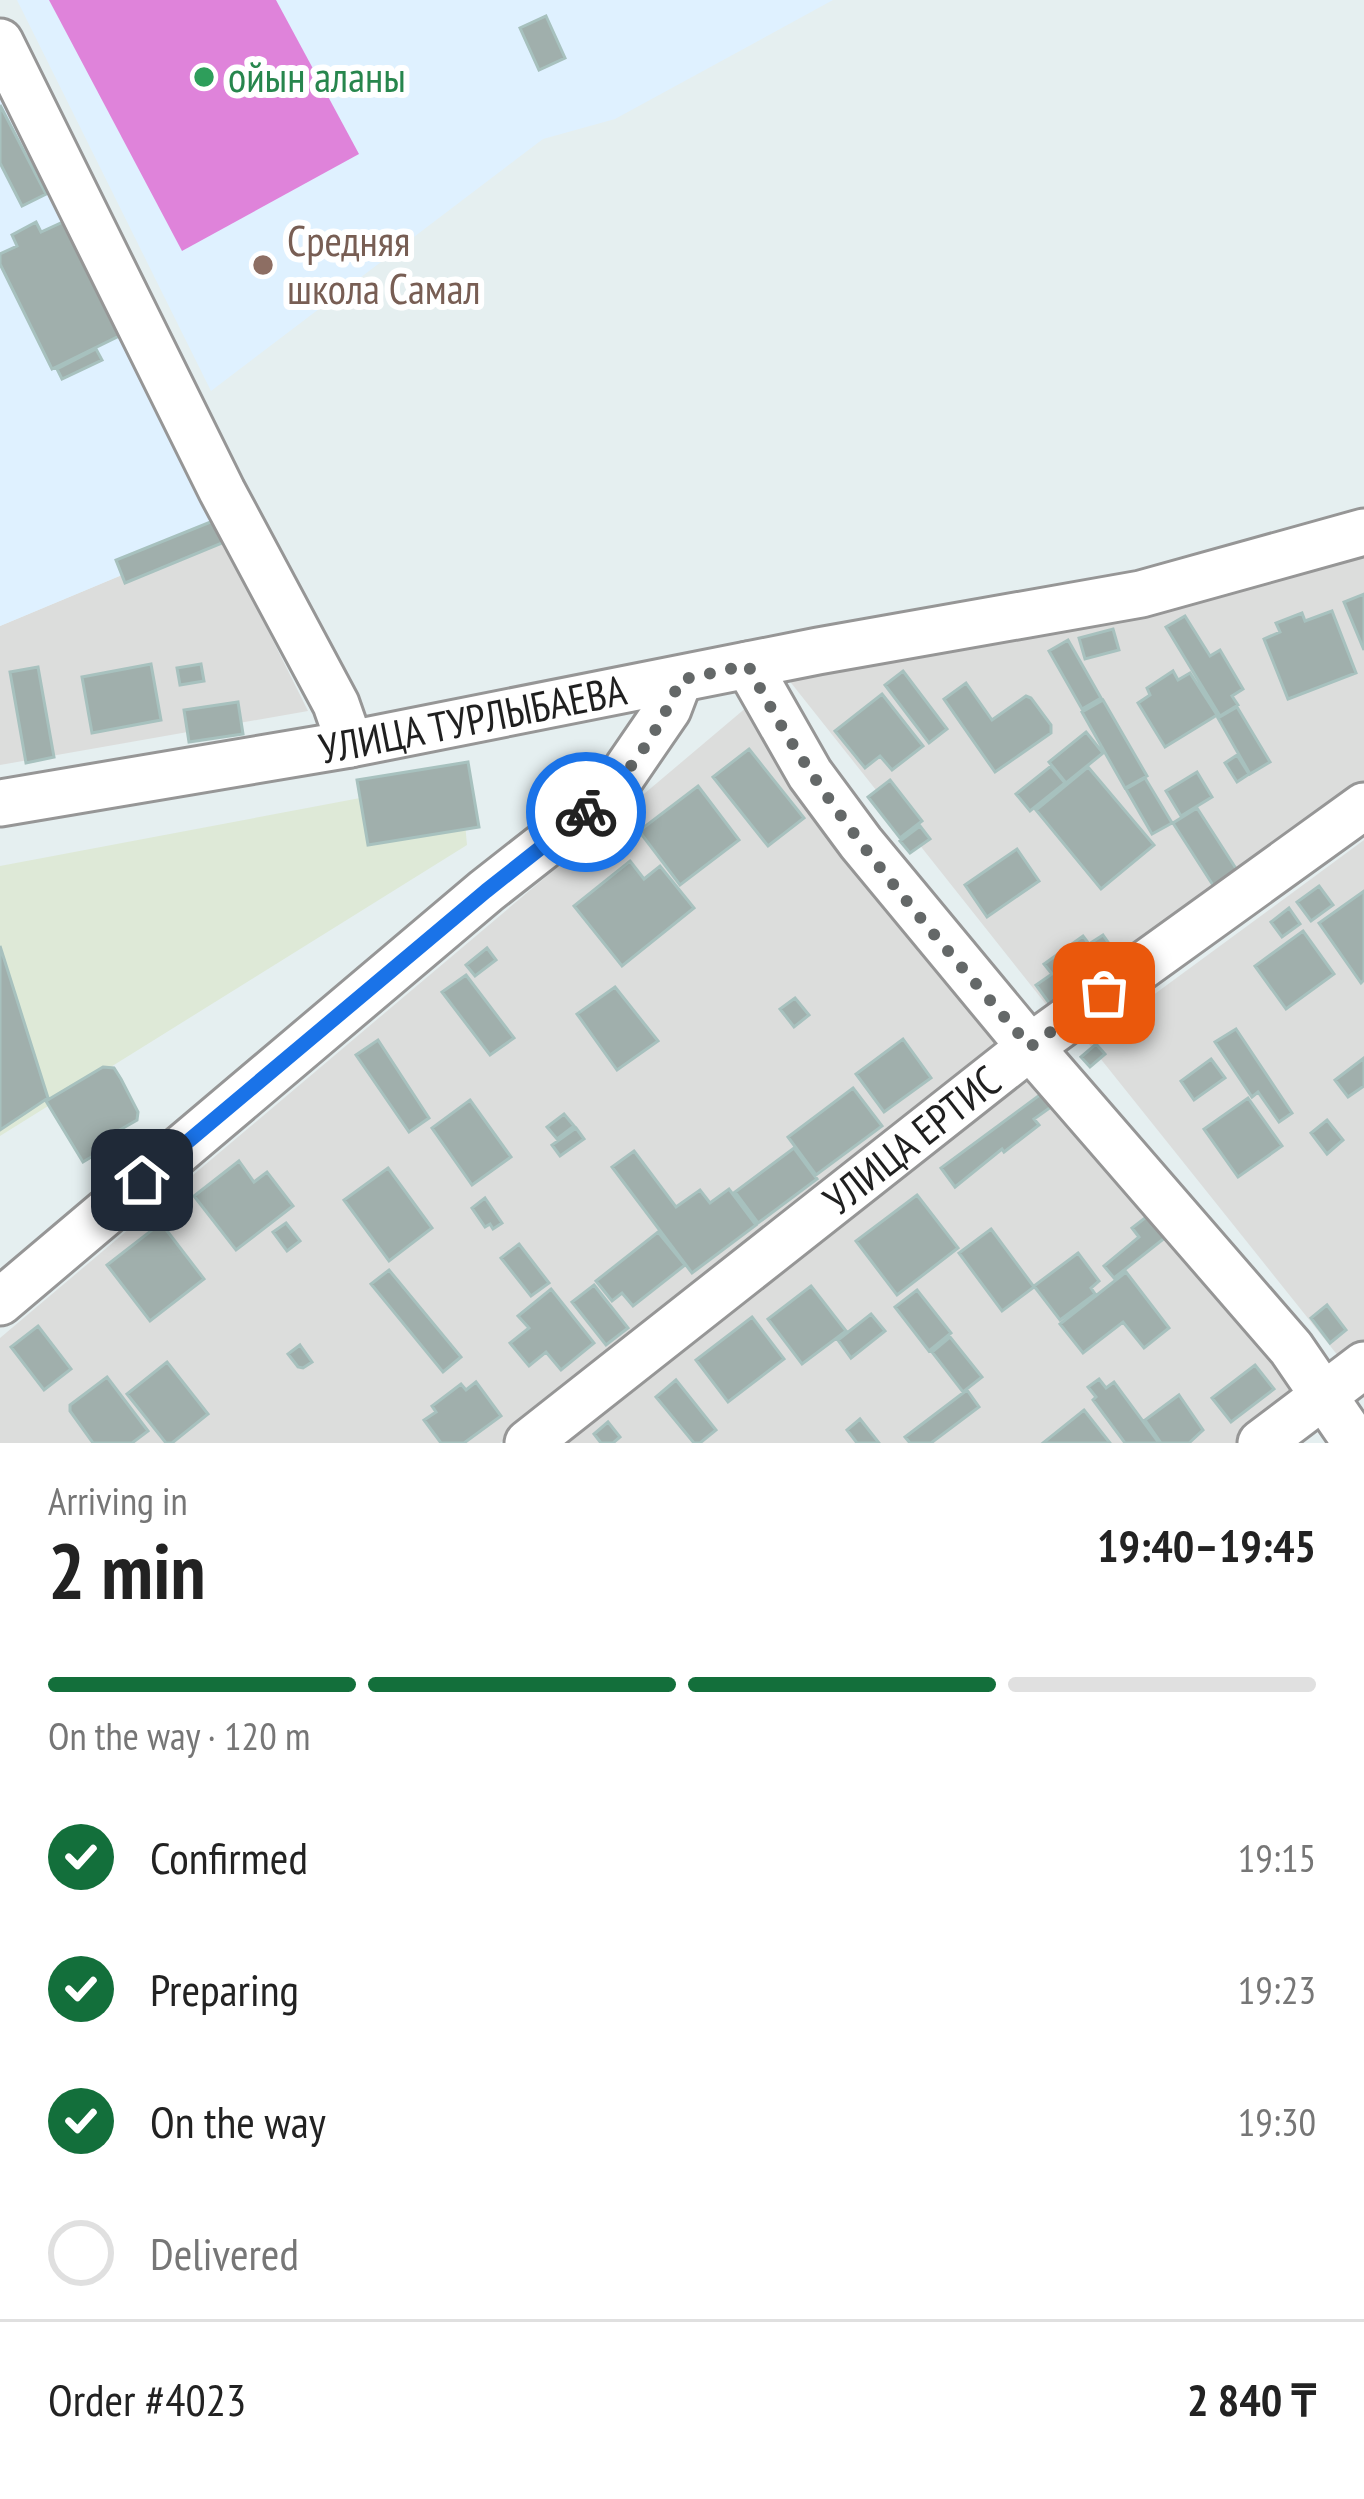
<!DOCTYPE html>
<html lang="en">
<head>
<meta charset="utf-8">
<style>
	:root { --surface:#fff; --page:#f6f6f6; --text:#222; --muted:#767676; --line:#e0e0e0; --accent:#136f3b }
	body { margin:0; font-family:"PT Sans Narrow",sans-serif; background:var(--page); color:var(--text); height:100vh; display:flex; flex-direction:column; font-size:45px; white-space:nowrap }
	* { box-sizing:border-box; margin:0 }
	p { font-size:39px; color:var(--muted) }
	.icon { flex:none; width:66px; height:66px; fill:none; stroke:currentColor; stroke-width:2; stroke-linecap:round; stroke-linejoin:round }
	.map { position:relative; height:1443px; overflow:hidden }
	.sheet { display:flex; flex-direction:column; background:var(--surface); flex:1 }
	.sheet>* { flex:none }
	.pin { position:absolute; display:grid; place-items:center; width:102px; height:102px; color:#fff; margin:-51px; border-radius:24px; box-shadow:0 6px 18px #0006 }
	.courier { position:absolute; display:grid; place-items:center; width:120px; height:120px; margin:-60px; border:9px solid #1a73e8; border-radius:50%; background:#fff; color:#222; box-shadow:0 3px 15px #0007 }
	.overview em { font-style:normal; font-weight:800 }
	.overview div { display:flex; flex-direction:column-reverse }
	.overview { display:flex; align-items:center; justify-content:space-between; height:204px; padding:0 48px }
	h1 { font-size:78px; font-weight:800; line-height:90px }
	.bar { display:grid; grid-template-columns:repeat(4,1fr); gap:18px 12px; align-content:center; height:144px; padding:0 48px }
	.bar i { height:15px; border-radius:9px; background:var(--line) }
	.bar .active { background:var(--accent) }
	.bar p { grid-column:span 4 }
	.line { display:flex; align-items:center; gap:30px; padding:0 48px; border-top:3px solid var(--line) }
	.line div { flex:1 }
	ol { padding:0 48px; list-style:none }
	li { display:flex; align-items:center; gap:36px; height:132px }
	li p { margin-inline-start:auto }
	li .icon { padding:12px; border-radius:50%; background:var(--accent); color:#fff; stroke-width:4 }
	li:last-child { color:var(--muted) }
	li i { width:66px; height:66px; border:6px solid var(--line); border-radius:50% }
	.map>svg:first-child { display:block }
	.residential { fill:#dcdddc }
	.industrial { fill:#dee9d7 }
	.education { fill:#dff1ff }
	.pitch { fill:#df83da }
	.building { fill:#a0afac; stroke:#a7c1be; stroke-width:3 }
	.lines { fill:none; stroke-linecap:round; stroke-linejoin:round }
	.minor-casing { stroke:#969696; stroke-width:51 }
	.minor { stroke:#fff; stroke-width:45 }
	.done { stroke:#646868; stroke-width:12; stroke-dasharray:0 21.6 }
	.route { stroke:#1a73e8; stroke-width:15 }
	.leisure-dot { fill:#2e9e5b; stroke:#fff; stroke-width:4.5 }
	.education-dot { fill:#8d6e63; stroke:#fff; stroke-width:4.5 }
	.labels { text-anchor:middle; stroke-width:12; stroke-linejoin:round; paint-order:stroke }
	.leisure-label { font-size:42px; fill:#27864d; stroke:#fff; text-anchor:start }
	.education-label { font-size:42px; fill:#785e54; stroke:#fff; text-anchor:start }
	.street-label { font-size:42px; fill:#1f1f1f; stroke:#fff }
</style>
</head>
<body>
<div class="map">
<svg width="1364" height="1443" viewBox="0 0 1364 1443">
	<rect width="100%" height="100%" fill="#e5eff0"/>
	<path class="residential" d="M 220,534 L 308,711 L 0,765 L 0,626 Z
		M 1364,549 L 1364,800 L 1060,1022 L 788,679 Z
		M 754,701 L 1023,1046 L 500,1443 L 0,1443 L 0,1338 Z
		M 1364,840 L 1364,1355 L 1347,1367 L 1088,1043 Z
		M 1039,1071 L 1317,1391 L 1250,1443 L 561,1443 Z"/>
	<path class="industrial" d="M 461,779 L 467,845 L 0,1136 L 0,866 Z"/>
	<path class="education" d="M 17,0 L 833,0 L 615,119 L 543,139 L 211,391 Z
		M 0,99 L 220,534 L 0,626 Z"/>
	<path class="pitch" d="M 49,0 L 276,0 L 359,154 L 182,251 Z"/>
	<path class="building" d="M 546,16 L 565,58 L 539,70 L 520,28 Z
		M 0,105 L 46,194 L 22,206 L 0,163 Z
		M 36,222 L 41,232 L 63,222 L 119,336 L 52,369 L 0,264 L 0,254 L 17,246 L 12,235 Z
		M 96,349 L 102,360 L 62,379 L 57,369 Z
		M 218,519 L 227,541 L 125,583 L 116,560 Z
		M 1364,594 L 1364,650 L 1344,602 Z
		M 1332,611 L 1356,673 L 1288,699 L 1264,639 L 1280,632 L 1276,623 L 1302,613 L 1305,621 Z
		M 1185,616 L 1210,656 L 1220,650 L 1243,689 L 1232,696 L 1238,705 L 1220,716 L 1166,627 Z
		M 1113,629 L 1119,650 L 1085,659 L 1079,638 Z
		M 1068,640 L 1101,698 L 1082,709 L 1049,651 Z
		M 151,664 L 161,720 L 92,733 L 82,677 Z
		M 201,664 L 204,681 L 180,685 L 177,668 Z
		M 38,667 L 54,757 L 26,763 L 10,672 Z
		M 903,671 L 947,729 L 929,743 L 885,685 Z
		M 1173,671 L 1178,680 L 1190,673 L 1217,715 L 1165,747 L 1138,703 L 1150,695 L 1147,688 Z
		M 966,683 L 992,720 L 1026,696 L 1031,698 L 1051,725 L 1051,733 L 995,772 L 944,699 Z
		M 882,694 L 923,746 L 892,770 L 880,756 L 865,768 L 835,731 Z
		M 1103,700 L 1147,776 L 1125,788 L 1082,712 Z
		M 238,702 L 243,734 L 189,742 L 184,710 Z
		M 1237,707 L 1270,762 L 1250,774 L 1218,718 Z
		M 1086,732 L 1103,753 L 1066,783 L 1049,762 Z
		M 749,749 L 804,818 L 768,846 L 713,777 Z
		M 1237,755 L 1249,774 L 1237,782 L 1225,763 Z
		M 468,762 L 479,827 L 368,845 L 357,780 Z
		M 1051,766 L 1065,783 L 1030,811 L 1016,794 Z
		M 1088,767 L 1154,845 L 1101,889 L 1036,810 Z
		M 1197,772 L 1212,797 L 1181,816 L 1166,791 Z
		M 1145,778 L 1172,823 L 1152,834 L 1126,789 Z
		M 890,780 L 922,821 L 900,838 L 868,797 Z
		M 698,786 L 739,840 L 680,885 L 639,831 Z
		M 1197,808 L 1244,881 L 1220,896 L 1173,823 Z
		M 920,826 L 930,839 L 910,853 L 900,841 Z
		M 1017,849 L 1039,881 L 987,917 L 965,885 Z
		M 630,861 L 644,879 L 660,866 L 694,908 L 622,966 L 574,906 Z
		M 1319,886 L 1333,905 L 1311,921 L 1297,902 Z
		M 1364,891 L 1364,980 L 1361,983 L 1319,923 Z
		M 1289,908 L 1300,924 L 1282,937 L 1271,922 Z
		M 1303,931 L 1334,974 L 1286,1009 L 1255,966 Z
		M 1103,935 L 1120,959 L 1052,1007 L 1036,985 L 1052,974 L 1044,964 L 1083,936 L 1089,944 Z
		M 0,946 L 48,1098 L 0,1130 Z
		M 487,948 L 496,960 L 475,976 L 466,965 Z
		M 466,975 L 514,1038 L 490,1055 L 442,992 Z
		M 615,987 L 658,1041 L 617,1070 L 577,1014 Z
		M 795,998 L 809,1015 L 794,1027 L 780,1009 Z
		M 1236,1029 L 1292,1113 L 1279,1122 L 1258,1092 L 1252,1097 L 1215,1042 Z
		M 903,1039 L 931,1078 L 884,1112 L 856,1074 Z
		M 378,1040 L 429,1118 L 409,1132 L 356,1055 Z
		M 1096,1044 L 1105,1054 L 1090,1067 L 1081,1057 Z
		M 1364,1058 L 1364,1086 L 1348,1097 L 1335,1080 Z
		M 1211,1059 L 1225,1078 L 1194,1100 L 1181,1081 Z
		M 103,1067 L 114,1068 L 121,1079 L 138,1112 L 137,1120 L 118,1131 L 116,1142 L 83,1162 L 46,1101 Z
		M 853,1088 L 882,1126 L 816,1175 L 788,1137 Z
		M 1041,1094 L 1051,1107 L 1034,1119 L 1039,1125 L 1004,1152 L 1002,1149 L 955,1187 L 941,1168 Z
		M 1248,1098 L 1282,1146 L 1238,1177 L 1204,1129 Z
		M 470,1100 L 511,1157 L 472,1185 L 432,1128 Z
		M 564,1114 L 574,1126 L 557,1139 L 547,1127 Z
		M 1327,1120 L 1343,1140 L 1327,1154 L 1311,1133 Z
		M 576,1128 L 584,1139 L 560,1156 L 552,1145 Z
		M 794,1148 L 817,1179 L 758,1223 L 735,1192 Z
		M 634,1151 L 676,1207 L 700,1190 L 710,1203 L 729,1189 L 756,1225 L 692,1273 L 612,1167 Z
		M 239,1161 L 254,1182 L 267,1172 L 293,1206 L 236,1250 L 194,1196 Z
		M 388,1168 L 432,1228 L 389,1261 L 344,1200 Z
		M 917,1195 L 958,1248 L 897,1295 L 856,1241 Z
		M 485,1198 L 502,1223 L 493,1229 L 490,1224 L 485,1227 L 472,1208 Z
		M 1154,1211 L 1171,1233 L 1114,1278 L 1104,1266 L 1139,1237 L 1132,1228 Z
		M 161,1223 L 204,1279 L 150,1321 L 107,1265 Z
		M 286,1223 L 300,1241 L 287,1251 L 273,1232 Z
		M 991,1229 L 1034,1287 L 1002,1311 L 959,1253 Z
		M 658,1232 L 685,1265 L 633,1306 L 622,1293 L 612,1301 L 596,1281 Z
		M 519,1244 L 549,1283 L 531,1296 L 501,1258 Z
		M 1078,1253 L 1099,1281 L 1091,1288 L 1095,1294 L 1060,1320 L 1034,1286 Z
		M 389,1270 L 461,1357 L 443,1372 L 371,1284 Z
		M 1126,1272 L 1169,1328 L 1144,1348 L 1123,1322 L 1083,1353 L 1060,1324 Z
		M 594,1285 L 628,1328 L 606,1345 L 572,1302 Z
		M 811,1286 L 846,1331 L 802,1364 L 768,1319 Z
		M 551,1289 L 594,1343 L 561,1370 L 546,1352 L 529,1366 L 510,1343 L 529,1328 L 518,1316 Z
		M 917,1290 L 951,1333 L 929,1351 L 895,1307 Z
		M 1327,1305 L 1346,1330 L 1330,1343 L 1311,1318 Z
		M 871,1314 L 885,1331 L 851,1358 L 838,1340 Z
		M 752,1317 L 784,1359 L 728,1402 L 696,1360 Z
		M 38,1326 L 71,1369 L 44,1390 L 11,1347 Z
		M 950,1337 L 982,1377 L 963,1392 L 932,1352 Z
		M 300,1345 L 312,1362 L 303,1368 L 298,1367 L 288,1354 Z
		M 167,1362 L 208,1414 L 172,1443 L 166,1443 L 127,1394 Z
		M 1255,1365 L 1274,1389 L 1231,1422 L 1212,1398 Z
		M 107,1377 L 148,1431 L 132,1443 L 93,1443 L 70,1411 L 70,1405 Z
		M 1099,1379 L 1106,1388 L 1114,1382 L 1159,1443 L 1125,1443 L 1093,1400 L 1096,1397 L 1088,1387 Z
		M 676,1380 L 716,1430 L 700,1443 L 694,1443 L 656,1397 Z
		M 476,1382 L 501,1416 L 464,1443 L 441,1443 L 424,1420 L 436,1412 L 432,1406 L 461,1384 L 466,1390 Z
		M 967,1390 L 979,1407 L 931,1443 L 910,1443 L 905,1437 Z
		M 1179,1395 L 1203,1430 L 1189,1443 L 1161,1443 L 1145,1420 Z
		M 1084,1410 L 1110,1443 L 1043,1443 Z
		M 860,1419 L 879,1443 L 857,1443 L 847,1430 Z
		M 608,1422 L 620,1437 L 613,1443 L 601,1443 L 594,1434 Z"/>
	<g class="lines">
		<g class="minor-casing">
			<g id="minor">
				<path d="M 0,42 L 222,491 L 336,704 L 350,744"/>
				<path d="M 748,665 L 810,774 L 861,843 L 1030,1047 L 1291,1348 L 1356,1443"/>
				<path id="s1" d="M 0,803 L 350,744 L 818,651 L 1141,594 L 1364,532"/>
				<path d="M 0,1302 L 486,891 L 597,804 L 618,782 L 668,709 L 679,680"/>
				<path id="s2" d="M 528,1443 L 1030,1047 L 1364,806"/>
				<path d="M 1261,1443 L 1364,1365"/>
			</g>
		</g>
		<use href="#minor" class="minor"/>
	</g>
	<g class="lines">
		<path class="done" d="M 586,812 C 627,780 661,728 680,680 L 748,665 C 820,808 927,926 1030,1047 L 1104,993"/>
		<path class="route" d="M 142,1180 L 486,891 L 586,812"/>
	</g>
	<circle class="leisure-dot" cx="204" cy="77" r="12"/>
	<circle class="education-dot" cx="263" cy="265" r="12"/>
	<g class="labels">
		<g class="leisure-label">
			<text x="228" y="92">ойын аланы</text>
		</g>
		<g class="education-label">
			<text x="287" y="256">Средняя<tspan x="287" dy="48">школа Самал</tspan></text>
		</g>
		<g class="street-label">
			<text dy="15" stroke="none"><textPath href="#s1" startOffset="480">УЛИЦА ТУРЛЫБАЕВА</textPath></text>
			<text dy="15" stroke="none"><textPath href="#s2" startOffset="489">УЛИЦА ЕРТИС</textPath></text>
		</g>
	</g>
</svg>
<div class="pin" style="left:1104px;top:993px;background:#ea580c"><svg class="icon" aria-label="bag" viewBox="0 0 24 24"><path d="M5 8h14l-1 12H6zM9 8a3 3 0 0 1 6 0"/></svg></div>
<div class="pin" style="left:142px;top:1180px;background:#1f2937"><svg class="icon" aria-label="home" viewBox="0 0 24 24"><path d="M3 11l9-7 9 7M6 9v11h12V9"/></svg></div>
<div class="courier" style="left:586px;top:812px"><svg class="icon" aria-label="bike" viewBox="0 0 24 24"><circle cx="6" cy="16" r="4"/><circle cx="18" cy="16" r="4"/><path d="M6 16l4-8h5l3 8M10 8l3 8H6M13 5h3"/></svg></div>
</div>
<section class="sheet">
<div class="overview"><div><h1>2 min</h1><p>Arriving in</p></div><em>19:40–19:45</em></div>
<div class="bar"><i class="active"></i><i class="active"></i><i class="active"></i><i></i><p>On the way · 120 m</p></div>
<ol>
<li><svg class="icon" aria-label="check" viewBox="0 0 24 24"><path d="M5 12l5 5 9-10"/></svg>Confirmed<p>19:15</p></li>
<li><svg class="icon" aria-label="check" viewBox="0 0 24 24"><path d="M5 12l5 5 9-10"/></svg>Preparing<p>19:23</p></li>
<li><svg class="icon" aria-label="check" viewBox="0 0 24 24"><path d="M5 12l5 5 9-10"/></svg>On the way<p>19:30</p></li>
<li><i></i>Delivered</li>
</ol>
<div class="line" style="height:156px"><div>Order #4023</div><b>2 840 ₸</b></div>
</section>
</body>
</html>
